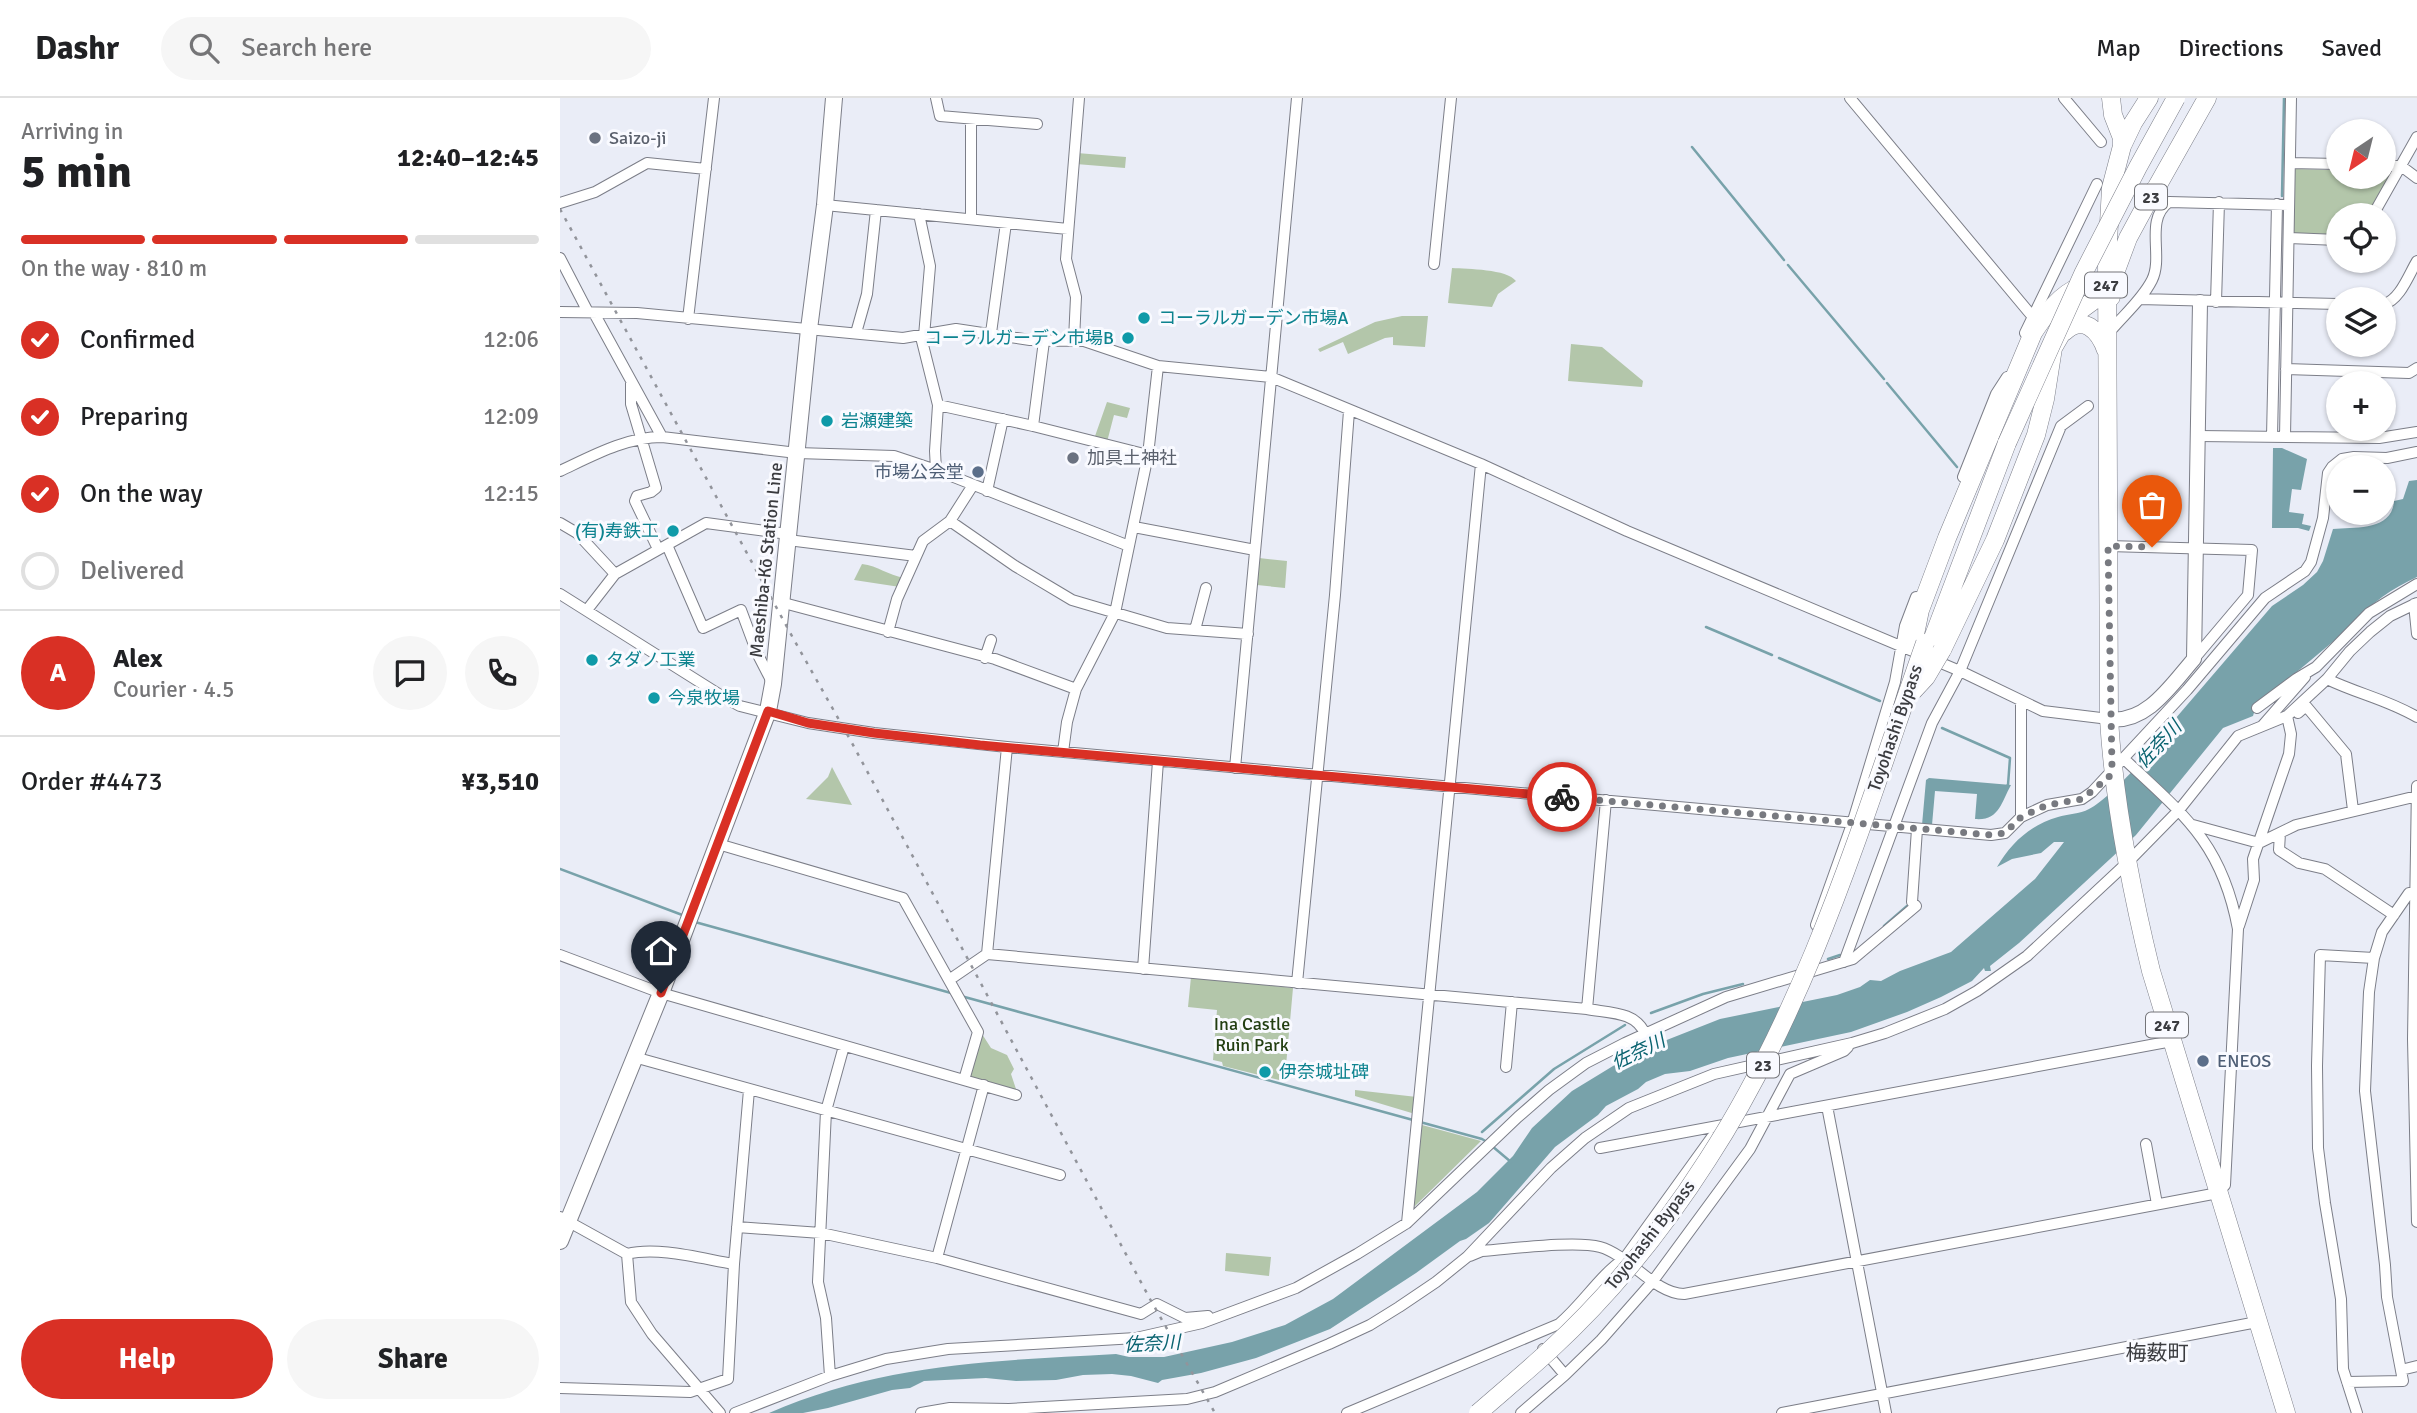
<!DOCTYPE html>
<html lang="en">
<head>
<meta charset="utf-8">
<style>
	:root { --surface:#fff; --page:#f6f6f6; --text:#202124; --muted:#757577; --line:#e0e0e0; --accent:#d93025 }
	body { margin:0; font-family:Signika,"Noto Sans JP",sans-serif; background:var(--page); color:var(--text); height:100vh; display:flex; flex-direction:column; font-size:26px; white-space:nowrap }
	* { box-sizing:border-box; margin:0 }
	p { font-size:23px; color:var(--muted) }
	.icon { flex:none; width:38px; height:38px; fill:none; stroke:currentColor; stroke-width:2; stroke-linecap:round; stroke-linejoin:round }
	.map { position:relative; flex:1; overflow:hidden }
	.sheet { display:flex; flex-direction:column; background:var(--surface); width:560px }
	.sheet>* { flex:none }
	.needle { width:46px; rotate:215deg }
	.fabs { position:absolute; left:1766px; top:21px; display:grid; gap:14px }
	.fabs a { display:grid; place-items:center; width:70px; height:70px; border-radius:50%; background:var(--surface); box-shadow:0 2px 5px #0004; font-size:35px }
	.pin { position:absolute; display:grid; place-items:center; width:60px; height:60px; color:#fff; margin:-72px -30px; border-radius:50% 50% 50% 0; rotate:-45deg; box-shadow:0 0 7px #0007 }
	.pin .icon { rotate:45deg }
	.courier { position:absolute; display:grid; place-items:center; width:70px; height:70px; margin:-35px; border:5px solid #d93025; border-radius:50%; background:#fff; color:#222; box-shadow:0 2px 9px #0007 }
	.overview em { font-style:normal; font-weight:700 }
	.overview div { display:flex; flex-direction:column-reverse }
	.overview { display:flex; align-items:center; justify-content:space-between; height:119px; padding:0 21px }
	h1 { font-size:46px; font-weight:700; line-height:52px }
	.bar { display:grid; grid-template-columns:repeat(4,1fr); gap:10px 7px; align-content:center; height:84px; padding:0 21px }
	.bar i { height:9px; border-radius:5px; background:var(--line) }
	.bar .selected { background:var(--accent) }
	.bar p { grid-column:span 4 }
	.line { display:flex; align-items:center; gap:18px; padding:0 21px; border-top:2px solid var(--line) }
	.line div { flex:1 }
	.round { display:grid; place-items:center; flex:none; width:74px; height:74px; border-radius:37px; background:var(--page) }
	ol { padding:0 21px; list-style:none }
	li { display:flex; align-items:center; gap:21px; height:77px }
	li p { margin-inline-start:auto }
	li .icon { padding:7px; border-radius:50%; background:var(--accent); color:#fff; stroke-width:4 }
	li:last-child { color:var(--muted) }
	li i { width:38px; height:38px; border:4px solid var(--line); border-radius:50% }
	.action { display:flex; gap:14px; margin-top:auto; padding:14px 21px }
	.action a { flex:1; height:80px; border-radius:42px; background:var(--accent); color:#fff; font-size:28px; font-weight:700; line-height:80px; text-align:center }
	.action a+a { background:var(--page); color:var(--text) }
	header { display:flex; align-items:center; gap:42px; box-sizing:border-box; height:98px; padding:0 35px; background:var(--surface); border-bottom:2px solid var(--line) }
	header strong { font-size:33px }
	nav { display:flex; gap:38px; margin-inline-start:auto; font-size:24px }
	.search { width:490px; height:63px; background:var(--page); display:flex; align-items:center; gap:18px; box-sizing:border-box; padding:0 24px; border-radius:38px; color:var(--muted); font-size:26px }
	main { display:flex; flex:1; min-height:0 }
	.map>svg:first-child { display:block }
	.green { fill:#b3c6aa }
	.water { fill:#78a2aa }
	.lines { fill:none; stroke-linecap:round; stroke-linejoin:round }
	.stream { stroke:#78a2aa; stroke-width:2.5 }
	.minor-casing { stroke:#7c7e88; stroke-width:12 }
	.tertiary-casing { stroke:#7c7e88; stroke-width:16 }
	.secondary-casing { stroke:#7c7e88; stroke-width:18 }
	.trunk-casing { stroke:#7c7e88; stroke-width:19 }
	.minor { stroke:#fff; stroke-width:10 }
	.tertiary { stroke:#fff; stroke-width:14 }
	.secondary { stroke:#fff; stroke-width:16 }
	.trunk { stroke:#fff; stroke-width:18 }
	.rail { stroke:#92949b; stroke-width:2.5; stroke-dasharray:3.5 7; stroke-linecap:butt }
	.trunk-bridge-casing { stroke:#7c7e88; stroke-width:19; stroke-linecap:butt }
	.trunk-bridge { stroke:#fff; stroke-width:18 }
	.done { stroke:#787a80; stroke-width:7; stroke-dasharray:0 12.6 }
	.route { stroke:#d93025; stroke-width:9 }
	.worship-dot { fill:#6b7280; stroke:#f9faff; stroke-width:2.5 }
	.culture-dot { fill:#0f9aa8; stroke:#f9faff; stroke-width:2.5 }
	.service-dot { fill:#5c6f8a; stroke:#f9faff; stroke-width:2.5 }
	.labels { text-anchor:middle; stroke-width:6; stroke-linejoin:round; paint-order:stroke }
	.shield { fill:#f9faff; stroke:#747579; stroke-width:2 }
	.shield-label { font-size:16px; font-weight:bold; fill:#3b3c40 }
	.worship-label { font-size:18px; fill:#5b616d; stroke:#f9faff; text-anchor:start }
	.culture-label { font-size:18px; fill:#0d838f; stroke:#f9faff; text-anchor:start }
	.service-label { font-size:18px; fill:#4e5e75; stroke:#f9faff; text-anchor:end }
	.street-label { font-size:18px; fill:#3b3c40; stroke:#f9faff }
	.park-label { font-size:18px; fill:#223e11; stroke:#f9faff }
	.water-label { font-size:19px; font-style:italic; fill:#096370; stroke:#f9faff }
	.quarter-label { font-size:21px; fill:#3b3c40; stroke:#f9faff }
</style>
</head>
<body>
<header>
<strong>Dashr</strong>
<div class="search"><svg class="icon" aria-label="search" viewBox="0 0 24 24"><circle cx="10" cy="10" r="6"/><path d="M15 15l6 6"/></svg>Search here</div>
<nav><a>Map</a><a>Directions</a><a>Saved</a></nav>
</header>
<main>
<section class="sheet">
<div class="overview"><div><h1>5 min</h1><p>Arriving in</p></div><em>12:40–12:45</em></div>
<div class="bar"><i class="selected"></i><i class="selected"></i><i class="selected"></i><i></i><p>On the way · 810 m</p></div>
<ol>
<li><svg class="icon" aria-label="check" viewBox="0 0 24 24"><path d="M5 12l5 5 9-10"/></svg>Confirmed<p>12:06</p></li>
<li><svg class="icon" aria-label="check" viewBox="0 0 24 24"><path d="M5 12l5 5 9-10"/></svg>Preparing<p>12:09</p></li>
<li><svg class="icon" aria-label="check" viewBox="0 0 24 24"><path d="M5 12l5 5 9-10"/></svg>On the way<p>12:15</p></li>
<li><i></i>Delivered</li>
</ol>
<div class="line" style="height:126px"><b class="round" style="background:var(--accent);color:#fff">A</b><div><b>Alex</b><p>Courier · 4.5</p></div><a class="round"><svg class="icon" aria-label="chat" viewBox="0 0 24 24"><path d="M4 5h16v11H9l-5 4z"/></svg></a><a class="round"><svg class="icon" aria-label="phone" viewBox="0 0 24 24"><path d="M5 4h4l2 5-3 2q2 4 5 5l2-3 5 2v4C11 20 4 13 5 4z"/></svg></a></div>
<div class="line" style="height:91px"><div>Order #4473</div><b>¥3,510</b></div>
<div class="action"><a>Help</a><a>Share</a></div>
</section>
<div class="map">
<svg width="1857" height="1315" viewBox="0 0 1857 1315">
	<rect width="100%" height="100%" fill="#eaedf7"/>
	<path class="green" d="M 517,55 L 566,59 L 565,70 L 516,66 Z
		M 1736,71 L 1778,72 L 1778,79 L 1824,79 L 1824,73 L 1830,76 L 1808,117 L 1778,117 L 1778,139 L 1734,136 L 1732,134 L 1733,73 Z
		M 892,170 C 908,171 947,171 956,183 L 938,196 L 932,209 L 888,205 Z
		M 842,218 L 868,218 L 865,249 L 833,247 L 833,239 L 825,240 L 788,256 L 783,244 L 760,254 L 758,251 L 815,224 Z
		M 1011,246 L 1042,249 L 1083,283 L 1082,289 L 1008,283 Z
		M 547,304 L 570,310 L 567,320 L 554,317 L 547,344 L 534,341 Z
		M 699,460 L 727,463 L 725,490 L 697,487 Z
		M 302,466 C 318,468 328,477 344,480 L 340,489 L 294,482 Z
		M 272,669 L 292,707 L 246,701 L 268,679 Z
		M 631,879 L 733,890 L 725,979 L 723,983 L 663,968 L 662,964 L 653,962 L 657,912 L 628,909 Z
		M 422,936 L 431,950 L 447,957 L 454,971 L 451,976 L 457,994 L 411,981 L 409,976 Z
		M 795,992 L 857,999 L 855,1016 L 795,998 Z
		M 862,1027 L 921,1043 L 852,1111 Z
		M 666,1155 L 711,1159 L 709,1178 L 665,1173 Z"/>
	<path class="water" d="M 1713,350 L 1722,350 L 1747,361 L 1741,392 L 1732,391 L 1729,414 L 1744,416 L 1742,426 L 1751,428 L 1749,433 L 1738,430 L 1712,430 Z
		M 1857,382 L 1857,479 C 1832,491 1811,504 1794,526 L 1696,608 L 1693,618 L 1663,630 L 1576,737 L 1459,845 L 1430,868 L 1431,873 L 1425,873 L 1424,870 L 1412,883 L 1381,899 L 1347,914 L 1291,934 L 1168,960 L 1130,973 L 1105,976 L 1086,984 L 1078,991 L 1046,1008 L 1038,1017 L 995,1049 L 929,1125 L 906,1141 L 900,1143 L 856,1175 L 770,1231 L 696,1260 L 641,1275 L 602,1282 L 598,1285 L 571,1278 L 552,1276 L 523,1277 L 496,1282 L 456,1283 L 426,1280 L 364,1283 L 350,1290 L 332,1292 L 268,1310 L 243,1315 L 209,1315 C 324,1265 434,1263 556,1256 L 569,1259 L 604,1259 L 672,1244 L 725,1227 L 773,1201 L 917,1094 L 953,1058 L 972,1030 L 1012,993 L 1053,968 L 1089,949 L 1160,921 L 1277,897 L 1300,889 L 1310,882 L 1321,883 L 1340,873 L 1391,854 L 1475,781 L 1504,744 L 1494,744 L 1481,755 L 1452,761 L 1437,769 C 1451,745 1470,727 1498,719 C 1507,716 1520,716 1529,711 C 1546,703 1588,659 1597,642 L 1712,508 L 1743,487 L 1757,474 L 1763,463 L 1773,431 C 1795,429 1832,433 1834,403 L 1843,401 L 1849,383 Z
		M 1369,680 L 1451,687 C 1441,705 1439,723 1415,721 L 1417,696 L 1375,693 L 1372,727 L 1362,727 L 1366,682 Z"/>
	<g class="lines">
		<path class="stream" d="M 1132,49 L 1224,162
			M 1722,98 L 1724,0
			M 1228,167 L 1324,281
			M 1327,285 L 1397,369
			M 1146,529 L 1212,557
			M 1219,560 L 1320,603
			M 1382,630 L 1450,660 L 1448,687 L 1445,689
			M 0,771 L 125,818
			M 135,824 L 391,895
			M 1324,828 L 1347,808
			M 1268,861 L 1280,857
			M 401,898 L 853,1022
			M 1091,915 L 1143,896 L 1183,886
			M 860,1024 L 922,1041 L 927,1044
			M 922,1034 L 994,971 L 1065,927
			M 932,1048 L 951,1064"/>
		<g class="minor-casing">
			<path id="minor" d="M 376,0 L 380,18 L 477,26
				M 1290,0 L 1472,218
				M 1504,0 L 1541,44
				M 1730,65 L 1778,66
				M 1824,68 L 1841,68 L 1857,80
				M 0,105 L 35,94 L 87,65 L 146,71
				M 265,107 L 508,131
				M 359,116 L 370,168 L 364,238
				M 1813,117 L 1857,39
				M 411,121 L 411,21
				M 1729,140 L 1778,142
				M 0,160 L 28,214
				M 874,166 L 891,0
				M 1579,201 L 1778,206
				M 1656,204 L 1659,104
				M 1824,206 C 1840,202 1849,176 1857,163
				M 0,214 L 77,215 L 343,240 L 396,231 L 470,242 L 524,243 L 598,268 L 711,279 L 921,366 L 1067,433 L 1400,573 L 1501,328 L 1528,308
				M 34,215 L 102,339
				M 128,221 L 154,0
				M 1553,230 C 1566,215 1583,200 1592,182 C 1604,158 1584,122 1609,104 L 1729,107
				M 296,235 L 307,196 L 316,112
				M 431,235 L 446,125
				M 1465,235 L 1537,86
				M 361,239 L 378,307 L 375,353 L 376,372
				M 514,242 L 516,199 L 506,161 L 519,0
				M 1726,271 L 1849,275 L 1857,270
				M 71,285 L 71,306 L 96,390 L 91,394 L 77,398 L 75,403 L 98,451
				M 378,307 L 473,328 L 588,357
				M 473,328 L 484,243
				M 1638,338 L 1819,340 L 1857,334
				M 1712,339 L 1717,106
				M 1725,339 L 1731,0
				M 0,373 C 32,358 66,339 102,339 L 237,355 L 334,358 L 376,372 L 569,448
				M 1403,379 L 1436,296 L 1447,279
				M 427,393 L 443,321
				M 390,423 L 455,468 L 512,502 L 607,530 L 688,536
				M 0,425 L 17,435 L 55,476
				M 574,429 L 695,452
				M 228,442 L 356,458
				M 107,447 L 143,530 L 181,512 L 197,555 L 213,586
				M 1548,448 L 1692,452 L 1688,497 L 1634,561
				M 0,496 L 165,600 L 180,608 L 248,625 L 314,635 L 447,649 L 1431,737 L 1445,735 L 1461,719 L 1487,707 L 1522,701 L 1532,694 L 1627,592 L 1705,500 L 1745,473 L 1751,464 L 1763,420 L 1768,375 L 1772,369 L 1782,361 L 1794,359 L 1827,360 L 1857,354
				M 220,504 L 435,561 L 516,591
				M 1854,506 L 1857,536
				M 27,512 L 55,476 L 146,425 L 228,436
				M 635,532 L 646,490
				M 328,534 L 337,501 L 363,443 L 390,423 L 413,387
				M 425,560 L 431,542
				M 1767,581 C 1798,596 1826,601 1857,619
				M 1461,604 L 1461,719
				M 1697,610 L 1736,581 L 1756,569 L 1809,515 L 1857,486
				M 1738,615 L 1746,608 L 1786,656 L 1793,712
				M 1703,627 L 1745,579
				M 503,654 L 507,624 L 516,591 L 555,515 L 588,357 L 598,268
				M 675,670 L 737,0
				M 1857,688 L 1853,941 L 1857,1124
				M 1633,727 L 1699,745 L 1736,727 L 1857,698
				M 1720,735 L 1719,752 L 1739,765 L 1765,771 L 1834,817
				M 158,746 L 343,800 L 418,934 L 404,982
				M 1256,827 L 1292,726 L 1335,584 L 1345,528 L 1356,499
				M 1679,828 L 1694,782 L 1693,761 L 1729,656 L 1731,636 L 1727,618
				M 427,856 L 447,649
				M 0,857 L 101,895 L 456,997
				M 1284,864 L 1372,625 L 1400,573 L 1483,613 L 1549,621
				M 583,871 L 598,663
				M 389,882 L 427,856 L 1027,911 C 1048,915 1076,913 1085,936
				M 737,885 L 775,497 L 789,313
				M 1027,911 L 1046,702
				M 74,959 L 500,1077
				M 946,969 L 952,904
				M 1267,1008 L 1326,1315
				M 1586,1046 L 1597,1106
				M 1040,1050 L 1612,943
				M 0,1119 L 67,1156 C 98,1148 143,1161 174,1166
				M 847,1125 L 921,366
				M 177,1129 L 261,1135 L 377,1160 L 581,1216 L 597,1206 L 625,1220 L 648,1218
				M 67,1156 L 71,1204 L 92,1236 L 160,1315
				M 910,1158 L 922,1153 C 951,1151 1015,1142 1040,1149 C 1069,1157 1095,1196 1124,1196 L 1658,1095 L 1665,1087 L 1678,831 C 1662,745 1624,717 1563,660
				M 377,1160 L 424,987
				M 1841,1272 L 1857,1268
				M 1005,1277 L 1041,1242 L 1093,1183 L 1190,1051 L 1230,976 L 1284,953 L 1288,949
				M 270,1278 L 266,1220 L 258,1184 L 266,1013 L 284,948
				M 1787,1284 L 1843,1283 L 1827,1199 L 1825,1167 L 1805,993 L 1809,894 L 1814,860 L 1822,834 L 1849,795 L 1857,796
				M 0,1290 L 130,1294 L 168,1281 L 174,1166 L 189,992
				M 175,1315 L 270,1278 L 326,1261 L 388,1251 L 576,1240 L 642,1225 L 736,1190 L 797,1156 L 847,1125 L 958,1019 L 989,992 L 1026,965 L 1065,945 L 1166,899 L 1293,861 L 1356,808 L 1352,804 L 1357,731
				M 361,1315 L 390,1310 L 449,1311 L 627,1301 L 655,1294 L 769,1246 L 810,1227 L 839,1209 L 876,1184 L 907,1159 L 991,1070 L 1025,1040 L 1069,1010 L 1154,976 L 1292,945 L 1325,935 L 1385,911 L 1417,893 L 1467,858 L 1568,764 L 1619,712 L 1678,638 L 1727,618 L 1767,581 L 1790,553 L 1810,534 L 1830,518 L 1857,505
				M 787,1315 L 999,1226 C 1023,1206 1039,1178 1064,1161 L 1152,1039
				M 961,1315 L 1005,1277 L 983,1251
				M 1222,1315 L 1697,1224
				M 1797,1315 L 1783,1271 L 1781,1201 L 1765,1105 L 1758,1050 L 1757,968 L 1760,857 L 1814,860"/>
		</g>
		<g class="tertiary-casing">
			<path id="tertiary" d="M 1549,621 C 1587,626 1612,586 1634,561 L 1640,204"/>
		</g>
		<g class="secondary-casing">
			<path id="secondary" d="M 0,1143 L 101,895 L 208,613 L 213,586 L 249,231 L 265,107 L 274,0"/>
		</g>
		<g class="trunk-casing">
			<path id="trunk" d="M 1551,0 L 1553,17 L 1562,40 L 1562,48 L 1551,90 L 1547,161 L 1549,621 C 1554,706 1571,791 1591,873 L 1726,1315
				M 1562,48 L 1573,25 L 1589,0
				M 1590,101 L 1647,0
				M 1504,234 C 1523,216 1539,232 1546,252
				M 1354,541 L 1360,512 L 1387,440 L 1473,235 C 1489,210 1522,167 1551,199
				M 1370,548 L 1447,345
				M 1382,552 L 1435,442 L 1476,337 L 1485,301 L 1493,250 L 1511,219 L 1549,191 L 1568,140 L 1594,92"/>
		</g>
		<use href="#minor" class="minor"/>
		<use href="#tertiary" class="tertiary"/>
		<use href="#secondary" class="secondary"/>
		<use href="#trunk" class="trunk"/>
		<path class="rail" d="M 0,111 L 233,540 L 292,645 L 590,1201 L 655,1315"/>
		<g class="trunk-bridge-casing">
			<path id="trunk-bridge" d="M 1447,345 L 1524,174 L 1578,69 L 1616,0
				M 1353,593 L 1366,579 L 1382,552
				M 918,1315 C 942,1294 966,1274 990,1252 C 1050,1197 1104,1130 1148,1061 C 1250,904 1303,721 1365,545"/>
		</g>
		<use href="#trunk-bridge" class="trunk-bridge"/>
	</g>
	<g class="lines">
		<path class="done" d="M 1002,699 L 1431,737 L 1445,735 L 1461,719 L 1487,707 L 1522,701 L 1549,679 L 1552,670 L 1548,448 L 1592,449"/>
		<path class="route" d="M 101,895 L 208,613 L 248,625 L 314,635 L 420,647 L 1002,699"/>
	</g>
	<g class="worship-dot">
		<circle cx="35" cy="40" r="7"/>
		<circle cx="513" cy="360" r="7"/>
	</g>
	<g class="culture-dot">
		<circle cx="584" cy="220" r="7"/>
		<circle cx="568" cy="240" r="7"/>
		<circle cx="267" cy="323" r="7"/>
		<circle cx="113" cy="433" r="7"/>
		<circle cx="32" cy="562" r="7"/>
		<circle cx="94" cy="600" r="7"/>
		<circle cx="705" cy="974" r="7"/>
	</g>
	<g class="service-dot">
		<circle cx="418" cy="374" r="7"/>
		<circle cx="1643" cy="963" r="7"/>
	</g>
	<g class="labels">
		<g class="shield">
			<rect x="1575" y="86.5" width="32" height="25" rx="5"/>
			<rect x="1525" y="174.5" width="42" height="25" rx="5"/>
			<rect x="1586" y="914.5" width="42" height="25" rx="5"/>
			<rect x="1187" y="954.5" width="32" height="25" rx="5"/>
		</g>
		<g class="shield-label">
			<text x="1591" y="105">23</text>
			<text x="1546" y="193">247</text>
			<text x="1607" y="933">247</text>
			<text x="1203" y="973">23</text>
		</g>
		<g class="worship-label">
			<text x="49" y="46">Saizo-ji</text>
			<text x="527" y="366">加具土神社</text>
		</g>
		<g class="culture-label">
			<text x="598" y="226">コーラルガーデン市場A</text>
			<text x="554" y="246" text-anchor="end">コーラルガーデン市場B</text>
			<text x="281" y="329">岩瀬建築</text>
			<text x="99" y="439" text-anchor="end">(有)寿鉄工</text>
			<text x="46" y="568">タダノ工業</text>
			<text x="108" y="606">今泉牧場</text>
			<text x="719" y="980">伊奈城址碑</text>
		</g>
		<g class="service-label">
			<text x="404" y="380">市場公会堂</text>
			<text x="1657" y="969" text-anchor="start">ENEOS</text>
		</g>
		<g class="street-label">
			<text transform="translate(206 462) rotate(-84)" y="6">Maeshiba-Kō Station Line</text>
			<text transform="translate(1335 630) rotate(-71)" y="6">Toyohashi Bypass</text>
			<text transform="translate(1090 1137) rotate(-52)" y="6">Toyohashi Bypass</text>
		</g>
		<g class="park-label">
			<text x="692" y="932">Ina Castle<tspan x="692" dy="21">Ruin Park</tspan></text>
		</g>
		<g class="water-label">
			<text transform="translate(1598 646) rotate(-47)" y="7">佐奈川</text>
			<text transform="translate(1078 953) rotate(-26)" y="7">佐奈川</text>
			<text transform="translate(592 1245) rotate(-3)" y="7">佐奈川</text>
		</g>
		<g class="quarter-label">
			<text x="1597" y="1262">梅薮町</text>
		</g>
	</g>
</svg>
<div class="fabs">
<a><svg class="needle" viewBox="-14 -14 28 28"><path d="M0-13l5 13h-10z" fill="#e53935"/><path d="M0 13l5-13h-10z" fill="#757577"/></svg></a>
<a><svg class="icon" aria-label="locate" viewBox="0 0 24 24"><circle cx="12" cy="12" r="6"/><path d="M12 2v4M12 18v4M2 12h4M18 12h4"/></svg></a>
<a><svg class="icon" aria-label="layers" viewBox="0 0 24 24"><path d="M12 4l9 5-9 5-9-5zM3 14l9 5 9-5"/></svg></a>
<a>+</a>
<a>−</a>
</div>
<div class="pin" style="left:1592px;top:449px;background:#ea580c"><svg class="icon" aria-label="bag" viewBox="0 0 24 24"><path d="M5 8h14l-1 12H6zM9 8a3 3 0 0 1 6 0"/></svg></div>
<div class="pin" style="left:101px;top:895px;background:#1f2937"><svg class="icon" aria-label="home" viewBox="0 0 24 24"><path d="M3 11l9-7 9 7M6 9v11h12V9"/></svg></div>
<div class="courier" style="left:1002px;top:699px"><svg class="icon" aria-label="bike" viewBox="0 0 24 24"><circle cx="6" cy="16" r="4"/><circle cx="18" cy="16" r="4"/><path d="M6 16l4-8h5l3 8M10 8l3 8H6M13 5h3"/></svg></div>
</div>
</main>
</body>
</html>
